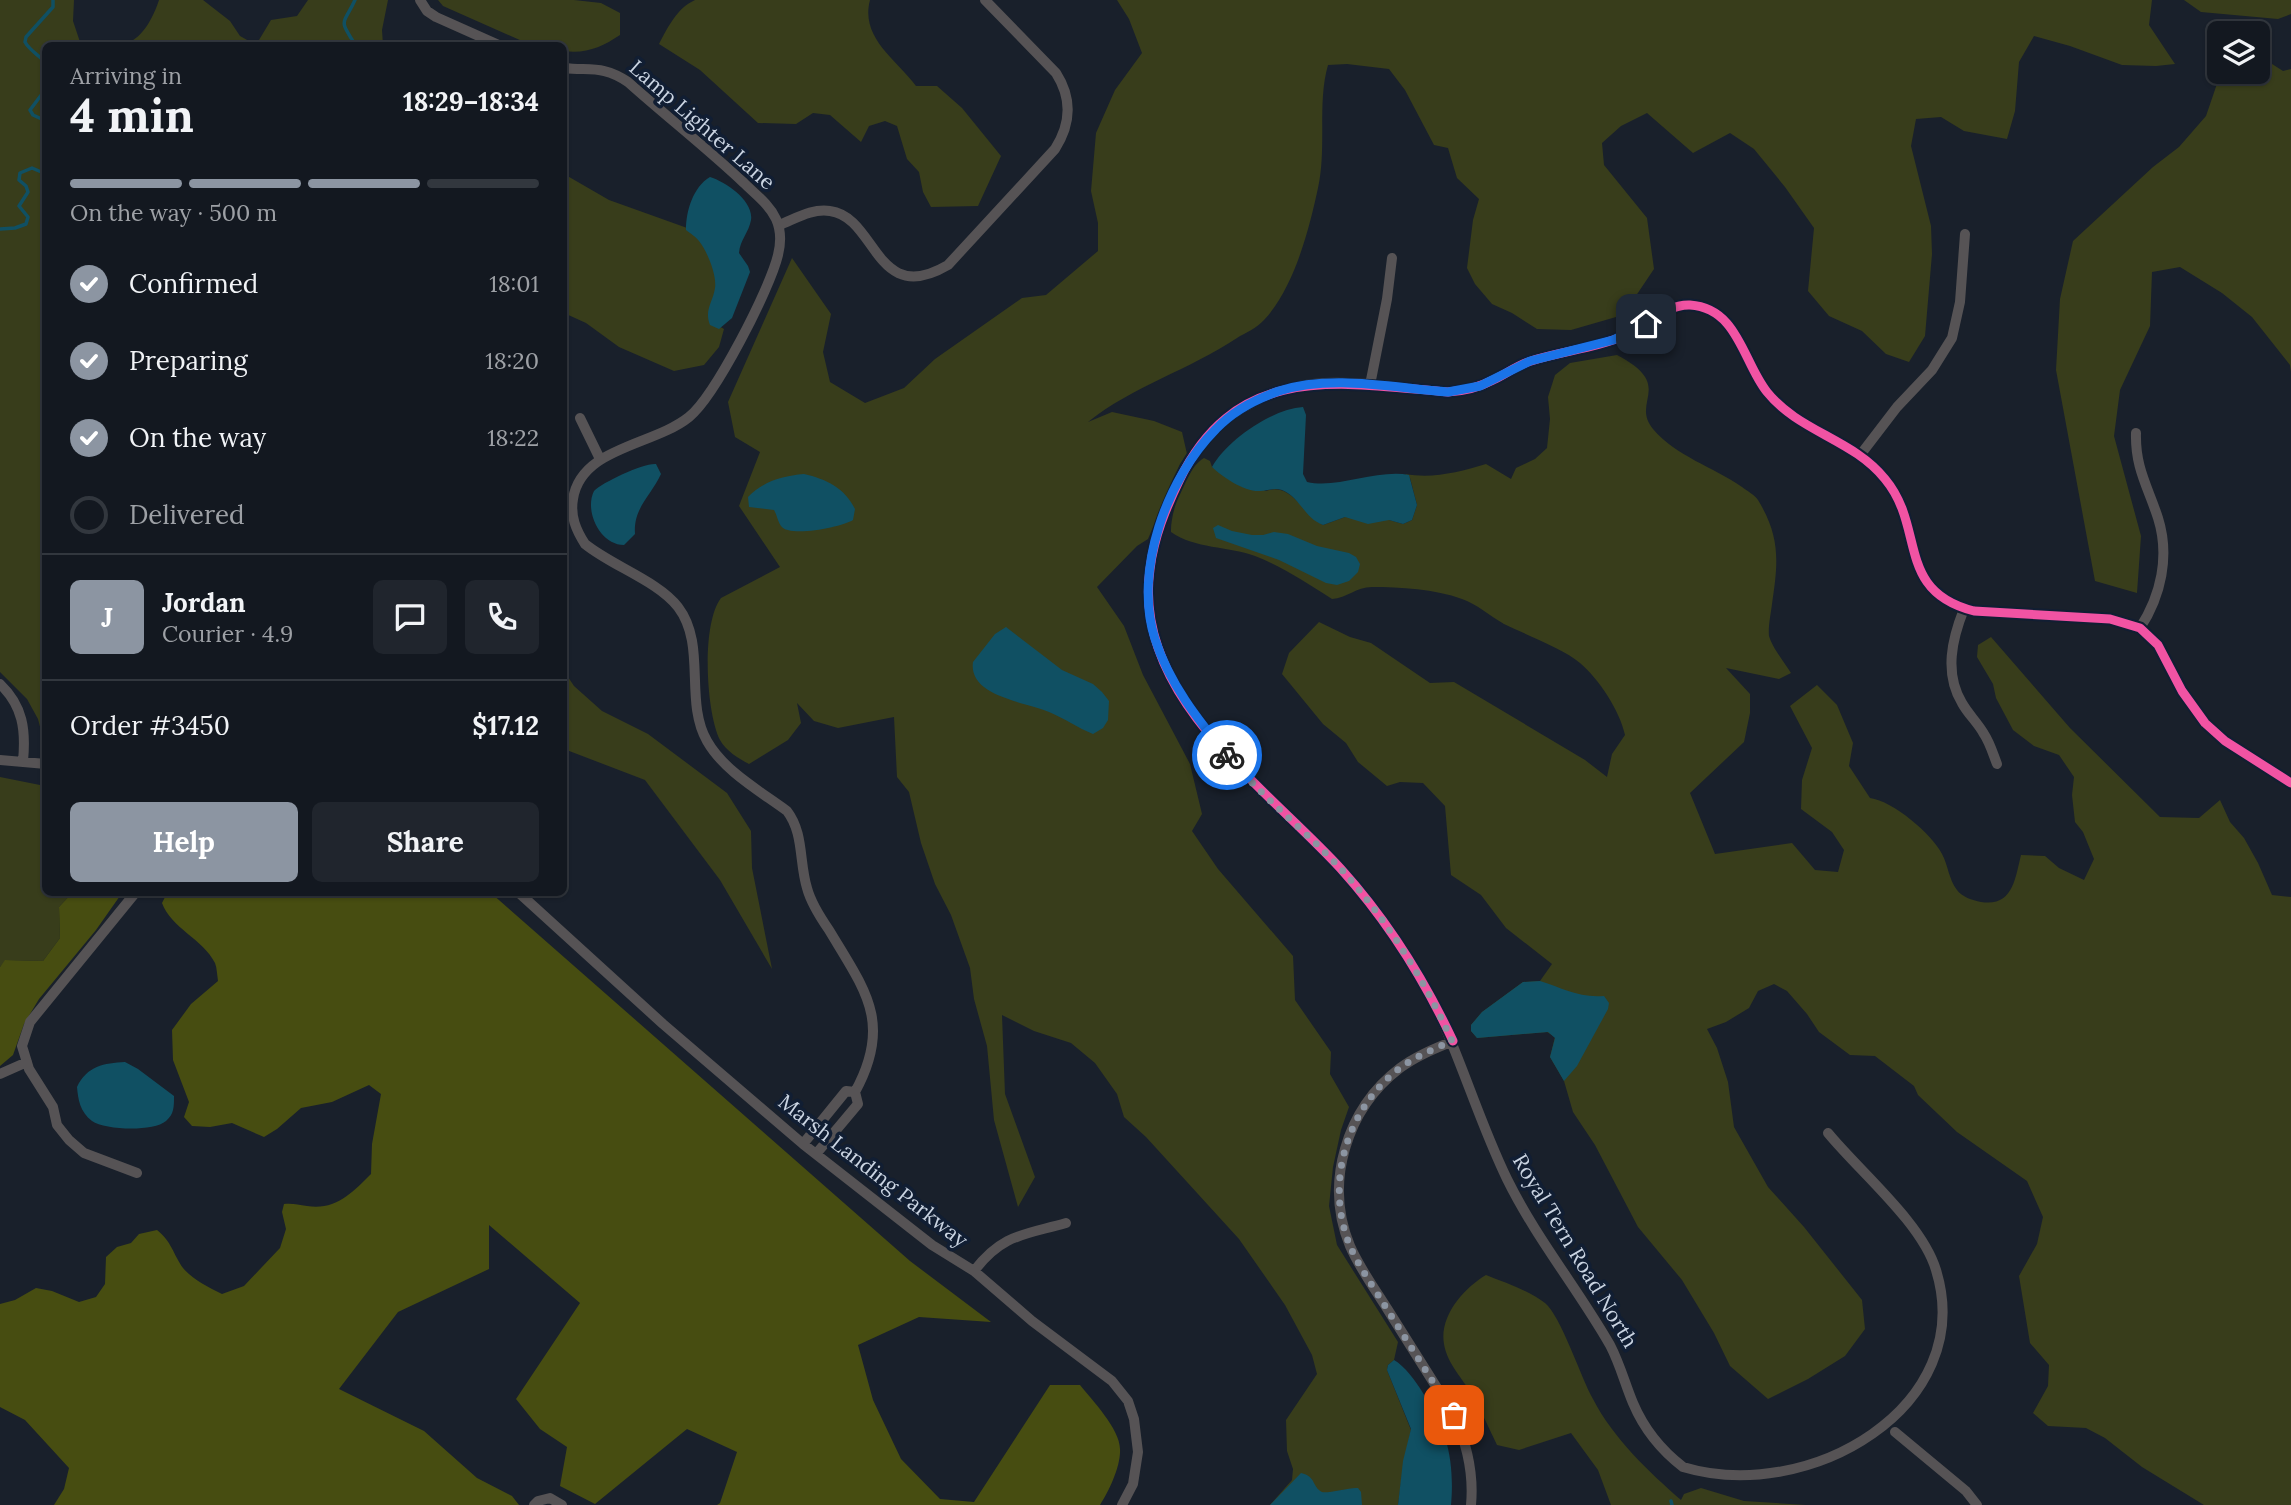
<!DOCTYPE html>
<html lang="en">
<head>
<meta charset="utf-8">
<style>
	:root { --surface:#131820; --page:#20252d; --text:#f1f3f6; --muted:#9da0a5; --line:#32373e; --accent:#8c95a2 }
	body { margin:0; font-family:Lora,serif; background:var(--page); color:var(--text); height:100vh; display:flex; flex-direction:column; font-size:26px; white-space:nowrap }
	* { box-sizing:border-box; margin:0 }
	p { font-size:23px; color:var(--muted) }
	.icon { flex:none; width:38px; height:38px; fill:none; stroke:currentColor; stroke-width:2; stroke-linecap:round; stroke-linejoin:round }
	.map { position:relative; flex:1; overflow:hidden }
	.sheet { position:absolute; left:42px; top:42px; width:525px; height:854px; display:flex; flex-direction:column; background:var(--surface); border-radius:10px; box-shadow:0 2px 5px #0004,0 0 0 2px var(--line) }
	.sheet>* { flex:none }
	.buttons { position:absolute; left:2207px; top:21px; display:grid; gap:14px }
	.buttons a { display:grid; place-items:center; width:63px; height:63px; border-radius:10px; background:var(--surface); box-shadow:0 2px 5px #0004,0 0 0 2px var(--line); font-size:35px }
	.pin { position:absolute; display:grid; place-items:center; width:60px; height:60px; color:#fff; margin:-30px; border-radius:14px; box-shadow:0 4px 10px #0006 }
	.courier { position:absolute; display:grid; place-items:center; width:70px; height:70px; margin:-35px; border:5px solid #1a73e8; border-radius:50%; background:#fff; color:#222; box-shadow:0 2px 9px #0007 }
	.head em { font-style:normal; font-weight:700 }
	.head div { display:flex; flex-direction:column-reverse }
	.head { display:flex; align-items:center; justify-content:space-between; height:119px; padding:0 28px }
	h1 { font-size:46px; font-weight:700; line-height:52px }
	.bar { display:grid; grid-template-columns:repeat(4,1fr); gap:10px 7px; align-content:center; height:84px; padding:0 28px }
	.bar i { height:9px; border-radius:5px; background:var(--line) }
	.bar .on { background:var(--accent) }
	.bar p { grid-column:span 4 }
	.line { display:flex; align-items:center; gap:18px; padding:0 28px; border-top:2px solid var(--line) }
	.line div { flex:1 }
	.round { display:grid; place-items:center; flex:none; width:74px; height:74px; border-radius:10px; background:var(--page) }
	ol { padding:0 28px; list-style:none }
	li { display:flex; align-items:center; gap:21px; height:77px }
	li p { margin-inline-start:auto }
	li .icon { padding:7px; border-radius:50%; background:var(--accent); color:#fff; stroke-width:4 }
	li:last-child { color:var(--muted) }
	li i { width:38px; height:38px; border:4px solid var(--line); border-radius:50% }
	.primary-button { display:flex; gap:14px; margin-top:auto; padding:14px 28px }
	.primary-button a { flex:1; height:80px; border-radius:10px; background:var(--accent); color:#fff; font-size:28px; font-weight:700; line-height:80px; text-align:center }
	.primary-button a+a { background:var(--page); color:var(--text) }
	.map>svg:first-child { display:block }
	.green { fill:#383d1b }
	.forest { fill:#474d11 }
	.water { fill:#105063 }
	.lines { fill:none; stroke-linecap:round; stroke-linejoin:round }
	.stream { stroke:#105063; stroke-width:3.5 }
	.minor { stroke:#565355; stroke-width:10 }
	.cycleway-casing { stroke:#111e33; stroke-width:13 }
	.cycleway { stroke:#f153a3; stroke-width:9 }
	.done { stroke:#8c95a2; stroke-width:7; stroke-dasharray:0 12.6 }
	.route { stroke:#1a73e8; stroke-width:9 }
	.labels { text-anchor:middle; stroke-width:7; stroke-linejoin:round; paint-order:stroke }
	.street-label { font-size:21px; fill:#cad4e2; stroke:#111e33 }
</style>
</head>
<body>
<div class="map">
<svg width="2291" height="1505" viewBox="0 0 2291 1505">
	<rect width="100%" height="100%" fill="#19202b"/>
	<path class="green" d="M 0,0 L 74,0 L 73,21 L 81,45 L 46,46 L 45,746 L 38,719 L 27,699 L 0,672 Z
		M 159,0 L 203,0 L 230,21 L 240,36 L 256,45 L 271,20 L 297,16 L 308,0 L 388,0 L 382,30 L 383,45 L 121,45 C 142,41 153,18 159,0 Z
		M 438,0 L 574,0 L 601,3 L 620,13 L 620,35 C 602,47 586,54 564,51 L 564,46 L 531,45 L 443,6 Z
		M 695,0 L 870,0 C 860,38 896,59 916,86 L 937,86 L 962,108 L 1001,156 L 978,206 L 931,207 L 923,192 L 919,172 L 907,159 L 897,126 L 885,121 L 869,126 L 861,142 L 830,115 L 813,113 L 796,124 L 758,123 L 700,70 L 659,44 C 668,27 677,8 695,0 Z
		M 1117,0 L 2152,0 L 2149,25 L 2175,64 L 2156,66 L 2122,65 L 2070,46 L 2034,36 L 2019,62 L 2015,111 L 2007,139 L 1964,131 L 1941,117 L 1916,119 L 1911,146 L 1931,226 L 1932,254 L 1925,336 L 1909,362 L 1886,354 L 1862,331 L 1829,316 L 1808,291 L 1814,228 L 1785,187 L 1754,149 L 1730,133 L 1693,153 L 1647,113 L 1621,126 L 1602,143 L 1604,165 L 1647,218 L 1654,269 L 1623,315 L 1571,330 L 1537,329 L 1512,313 L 1492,304 L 1475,284 L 1467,268 L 1473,220 L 1479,199 L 1457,178 L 1448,148 L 1434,145 L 1405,90 L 1389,69 L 1347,64 L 1328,65 C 1317,103 1327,148 1318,188 C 1309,230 1294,288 1264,320 C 1257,328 1245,333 1237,338 C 1189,370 1133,386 1088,422 L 1112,412 L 1154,421 L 1182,432 L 1187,454 L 1180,464 L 1148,539 L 1137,546 L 1097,587 L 1124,626 L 1143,675 L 1190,764 L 1202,814 L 1192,831 L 1218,869 L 1293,956 L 1295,1000 L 1331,1052 L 1330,1074 L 1349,1107 L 1341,1130 L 1333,1167 L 1329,1206 L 1337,1245 L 1398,1342 L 1394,1360 L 1388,1365 L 1387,1370 L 1411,1430 L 1404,1461 L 1398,1505 L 1270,1505 L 1292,1480 L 1293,1469 L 1287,1451 L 1286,1420 L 1317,1374 L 1312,1355 L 1285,1305 L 1239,1239 L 1146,1137 L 1124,1117 L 1117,1094 L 1095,1063 L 1071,1043 L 1034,1031 L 1002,1015 L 1005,1094 L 1035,1177 L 1018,1207 L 994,1120 L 987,1046 L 974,999 L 970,968 L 951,915 L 935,884 L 921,843 L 909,792 L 897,777 L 894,717 L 838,728 L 814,721 L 797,703 L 801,723 L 788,740 L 749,764 C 738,758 726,751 720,740 C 706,712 701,624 721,598 L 780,567 L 739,506 L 760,452 L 735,437 L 728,402 L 792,258 L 831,314 L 823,352 L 830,382 L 865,403 L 904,388 L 935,359 L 1022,298 L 1046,295 L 1098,251 L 1098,223 L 1091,191 L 1096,133 L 1115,90 L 1142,53 L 1129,19 Z
		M 2184,0 L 2291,0 L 2291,14 L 2278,19 L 2201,12 Z
		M 2258,55 L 2283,71 L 2291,69 L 2291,372 L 2290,365 L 2252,317 L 2222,293 L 2180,267 L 2152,272 L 2150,326 L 2120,390 L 2114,436 L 2141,536 L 2137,593 L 2095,581 L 2056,370 L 2060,299 L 2073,241 L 2153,167 L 2179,147 L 2206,116 L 2221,72 L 2258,72 Z
		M 564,174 L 609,200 L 690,229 L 705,244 L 719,285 L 712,322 L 724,329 L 719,347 L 704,365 L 674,371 L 619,347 L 586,323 L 564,313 Z
		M 1617,355 C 1676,386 1630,401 1653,429 C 1676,456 1713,467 1742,487 C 1747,491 1755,495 1758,500 C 1781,538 1778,563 1772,604 C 1771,613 1768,626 1769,636 C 1772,647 1784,662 1791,673 L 1779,679 L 1726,668 L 1750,694 L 1750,713 L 1744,742 L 1690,793 L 1715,854 L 1792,843 L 1815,870 L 1838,872 L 1844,850 L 1832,832 L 1801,809 L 1802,780 L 1812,748 L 1790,706 L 1817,685 L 1837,705 L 1853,743 L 1849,766 L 1870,798 C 1893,801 1932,834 1942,854 C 1948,865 1949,880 1957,890 C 1962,897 1972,900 1981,902 C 2013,907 2015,879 2021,855 L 2045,856 L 2059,868 L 2084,880 L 2094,859 L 2083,832 L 2075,822 L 2072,795 L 2074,777 L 2059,755 L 2034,746 L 2013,730 L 1996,698 L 1993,684 L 1977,657 L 1978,645 L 1991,637 L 2070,728 L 2160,817 L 2199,818 L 2220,800 L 2230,822 L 2244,838 L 2258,863 L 2272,895 L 2291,897 L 2291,1505 L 2204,1505 L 2142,1467 L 2105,1438 L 2086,1428 L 2048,1426 L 2033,1413 L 2048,1386 L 2049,1365 L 2030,1343 L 2019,1276 L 2037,1244 L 2043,1217 L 2027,1181 L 1957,1132 L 1918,1095 L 1914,1086 L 1875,1056 L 1850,1055 L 1819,1032 L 1807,1014 L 1787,991 L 1774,984 L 1758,991 L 1749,1008 L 1726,1022 L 1707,1029 L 1717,1048 L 1728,1082 L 1734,1127 L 1768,1187 L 1804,1227 L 1862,1300 L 1865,1329 L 1845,1356 L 1808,1379 L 1768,1399 L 1730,1366 L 1714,1333 L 1682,1280 L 1638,1227 L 1595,1145 L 1573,1112 L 1564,1081 L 1550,1057 L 1555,1037 L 1547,1032 L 1477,1038 L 1471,1031 L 1471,1025 L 1482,1012 L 1523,982 L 1540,981 L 1552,964 L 1506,928 L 1481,895 L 1451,875 L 1445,806 L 1423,783 L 1400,782 L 1387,786 L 1358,762 L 1346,743 L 1323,724 L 1282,674 L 1289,653 L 1319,622 L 1350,637 L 1371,643 L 1430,683 L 1454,682 L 1585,760 L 1607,777 L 1612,754 L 1625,735 C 1620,711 1599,679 1580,663 C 1564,649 1524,634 1504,624 C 1490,616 1477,604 1462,599 C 1435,589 1400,587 1372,587 C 1356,587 1347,598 1332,599 C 1307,583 1283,567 1255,556 C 1228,546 1195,549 1171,532 C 1170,512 1186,468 1204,458 L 1210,461 L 1212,467 L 1266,491 C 1291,481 1304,515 1323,525 L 1345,517 L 1389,520 L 1403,524 L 1412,520 L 1417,505 L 1410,478 L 1405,474 C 1433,479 1459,472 1486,464 L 1511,479 L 1516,468 L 1535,459 L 1547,448 L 1550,419 L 1548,397 L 1555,375 L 1570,363 Z
		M 564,671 L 574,686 L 602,711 L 648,734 L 727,793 L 751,831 L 752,868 L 772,969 L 720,880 L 645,780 L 564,749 Z
		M 0,777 L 45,786 L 46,892 L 72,893 L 59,907 L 60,938 L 43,961 L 6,960 L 0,967 Z
		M 1486,1275 C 1506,1283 1528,1290 1545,1303 C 1561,1316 1581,1378 1593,1399 C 1613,1438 1649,1472 1681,1500 L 1684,1494 L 1701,1488 L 1744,1501 L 1806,1505 L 1611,1505 L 1598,1470 L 1571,1433 L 1519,1450 L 1497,1445 C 1489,1429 1482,1412 1473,1396 C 1464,1380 1447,1364 1444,1344 C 1439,1316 1464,1288 1486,1275 Z"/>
	<path class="forest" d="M 72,893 L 122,893 L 96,930 L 39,999 L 24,1024 L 13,1055 L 0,1066 L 0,967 L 5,960 L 43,961 L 60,938 L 59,907 Z
		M 491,893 L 910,1261 L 991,1322 L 919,1317 L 858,1345 L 873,1400 L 901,1459 L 940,1499 L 974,1502 L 1050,1385 L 1080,1385 C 1092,1400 1120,1429 1120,1449 C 1121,1466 1109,1491 1100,1505 L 717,1505 L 720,1503 L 737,1452 L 687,1429 L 595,1504 L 560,1486 L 567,1447 L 540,1429 L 516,1399 L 580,1303 L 489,1225 L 489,1269 L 398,1312 L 339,1389 L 424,1431 L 477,1478 L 512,1496 L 519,1505 L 54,1505 L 64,1489 L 69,1468 L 25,1420 L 0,1407 L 0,1304 L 15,1300 L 36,1288 L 52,1291 L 79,1302 L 96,1297 L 105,1284 L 106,1257 L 117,1247 L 131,1243 L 139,1234 L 157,1230 C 172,1242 173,1254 183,1268 C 193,1280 208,1287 222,1294 L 244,1286 L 280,1248 L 286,1229 L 282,1212 L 284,1204 C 293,1203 298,1205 307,1206 C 335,1211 353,1192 371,1174 L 372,1144 L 381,1094 L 369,1085 L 332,1102 L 301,1108 L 277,1129 L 264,1137 L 232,1123 L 210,1127 L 192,1126 L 184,1117 L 189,1102 L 173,1060 L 172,1030 L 191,1004 L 218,981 C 217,975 217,968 215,963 C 203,939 171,928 162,903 L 167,893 Z"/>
	<path class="water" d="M 710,177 C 726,182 754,201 751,220 C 749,232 740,240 739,253 L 748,266 L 750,272 L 732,318 L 719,329 L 710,325 C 704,310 713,302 715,288 C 717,275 707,251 699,241 C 696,237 690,233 686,230 C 686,211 693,187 710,177 Z
		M 1303,407 L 1306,415 L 1303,474 L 1307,482 C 1338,489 1377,469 1409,475 L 1417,505 L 1412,520 L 1403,524 L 1389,520 L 1368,524 L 1345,517 L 1323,525 C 1304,518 1300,497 1282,490 C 1274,487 1268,491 1260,491 C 1245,492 1222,477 1212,467 C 1227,440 1272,409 1303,407 Z
		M 656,464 L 661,474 C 651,496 633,508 635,534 L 624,545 C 600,545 584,511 594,491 C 603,482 643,463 656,464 Z
		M 804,474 C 826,479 845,488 855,509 L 853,520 C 842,527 789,538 781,526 C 778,522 777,515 774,510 L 749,507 L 748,497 C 764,481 782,476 804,474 Z
		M 1218,525 L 1232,531 L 1252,535 L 1263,535 L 1274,532 L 1288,534 L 1317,546 L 1349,553 L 1356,557 L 1360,564 L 1358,572 L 1349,581 L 1337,585 L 1326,583 L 1279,560 L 1216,538 L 1213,528 Z
		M 1006,627 L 1062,670 L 1093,684 L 1102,692 L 1109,701 L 1108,720 L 1103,728 L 1093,734 C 1078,728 1064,718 1049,712 C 1027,702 968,697 973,662 L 995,634 Z
		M 1540,981 C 1563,988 1578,998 1604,996 L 1609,1003 L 1608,1009 L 1577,1066 L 1564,1081 L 1550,1057 L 1555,1038 L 1548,1032 L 1477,1038 L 1471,1031 L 1471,1025 L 1482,1012 L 1523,982 Z
		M 125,1062 L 138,1069 L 174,1096 C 174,1107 174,1114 166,1121 C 153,1132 105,1130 92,1121 C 80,1112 78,1099 77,1087 C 87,1066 104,1063 125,1062 Z
		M 1394,1360 C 1415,1372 1437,1416 1445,1438 C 1452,1458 1453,1485 1451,1505 L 1398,1505 L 1403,1461 L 1411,1429 L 1387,1370 L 1388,1365 Z
		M 1301,1473 C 1316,1476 1312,1487 1322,1492 C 1327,1494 1350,1487 1358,1488 L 1361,1492 L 1362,1505 L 1270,1505 Z"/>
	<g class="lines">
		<path class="stream" d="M 355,0 C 343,26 338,18 356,46
			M 46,121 L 33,115 L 30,110 L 42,94 L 45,62 C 39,55 30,51 25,42 L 26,37 L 53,7 L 53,0
			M 0,229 L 15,228 L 26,224 L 28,217 L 19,206 L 28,192 L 26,186 L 19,180 L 20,173 L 32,168 L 46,174
			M 1671,1501 L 1672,1505"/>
		<path class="minor" d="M 420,0 L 427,11 L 436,17 L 501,46
			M 564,68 C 590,71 603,65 628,82 C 666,116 707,148 744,183 C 755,194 769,204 776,219 C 781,230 781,243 778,255 C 770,289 715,396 689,417 C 653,446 581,447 573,499 C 570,516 576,530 585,544 C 612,566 658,581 678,607 C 707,645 684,701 707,741 C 724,771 760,791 787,811 C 804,833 799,862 807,888 C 811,903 820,917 829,930 C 865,990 893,1023 855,1092 L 858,1104 L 816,1154
			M 779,225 C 795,219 812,208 830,211 C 877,217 875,308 948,265 L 1055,149 C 1071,124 1072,98 1056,73 L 985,0
			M 1370,385 L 1387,299 L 1392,258
			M 580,418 L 600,459
			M 2136,433 C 2135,468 2148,487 2158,518 C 2170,556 2161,596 2140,628
			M 1861,454 L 1897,407 L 1932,370 L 1952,338 L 1960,302 L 1965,234
			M 1964,609 C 1952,639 1944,673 1962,703 C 1968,714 1978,723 1984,734 C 1990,743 1993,754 1997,764
			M 0,684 C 23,706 26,730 23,761
			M 0,760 L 46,764
			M 136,892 L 30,1022 L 22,1046 L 29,1069 L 53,1107 L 57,1125 L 69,1140 L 84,1153 L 137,1173
			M 518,892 L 663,1024 L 803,1144 L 932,1245 L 974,1271 L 1032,1321 L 1112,1381 L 1128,1401 L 1134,1419 L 1138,1452 L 1133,1484 L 1122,1505
			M 1453,1041 C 1434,1049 1416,1056 1400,1068 C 1346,1109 1324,1183 1350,1246 C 1360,1269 1375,1289 1388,1310 C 1410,1345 1432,1380 1454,1415 C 1467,1444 1474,1473 1471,1505
			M 0,1074 L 27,1062
			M 1828,1133 C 1860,1172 1922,1223 1936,1270 C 1978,1406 1809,1505 1683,1467 C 1661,1450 1644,1429 1633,1403 C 1625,1384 1620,1364 1610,1345 C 1578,1289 1536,1238 1507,1179 C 1475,1113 1457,1043 1422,980 C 1398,938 1369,898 1336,864 C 1270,795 1161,713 1149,611 C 1143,562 1162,517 1183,473 C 1209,419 1265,386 1324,383 C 1365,381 1407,389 1448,392 C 1464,391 1478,388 1493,380 C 1506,374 1517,365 1531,361 C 1563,351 1598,348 1628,334 C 1648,325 1667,304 1690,305 C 1738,308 1743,362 1767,392 C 1799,432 1853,439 1885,479 C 1926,528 1895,591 1974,611 L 2110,619 L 2140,628 L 2158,645 L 2182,691 L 2205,723 L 2225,741 L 2291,783
			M 803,1144 L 846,1091 L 855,1092
			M 974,1271 C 1002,1234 1024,1235 1066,1223
			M 1895,1432 L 1966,1491 L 1977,1505
			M 534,1505 L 538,1501 L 550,1498 L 562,1505"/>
		<g class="cycleway-casing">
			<path id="cycleway" d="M 1453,1041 C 1424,979 1387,920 1341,869 C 1266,787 1132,696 1150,569 C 1154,537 1166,508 1180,479 C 1237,361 1341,383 1448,392 C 1464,391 1478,388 1493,380 C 1506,374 1517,365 1531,361 C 1563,351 1598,348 1628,334 C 1648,325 1667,304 1690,305 C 1738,308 1743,362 1767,392 C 1799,432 1853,439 1885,479 C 1926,528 1895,591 1974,611 L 2110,619 L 2140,628 L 2158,645 L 2182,691 L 2205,723 L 2225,741 L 2291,783"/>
		</g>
		<use href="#cycleway" class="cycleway"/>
	</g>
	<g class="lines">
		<path class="done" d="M 1227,755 C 1262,797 1305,830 1342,870 C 1387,920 1424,979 1452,1041 C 1434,1049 1416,1056 1400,1068 C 1347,1108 1324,1183 1350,1246 C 1359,1267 1373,1286 1385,1306 C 1408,1342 1431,1379 1454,1415"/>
		<path class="route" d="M 1227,755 C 1198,720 1169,683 1155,639 C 1133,571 1167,478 1216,429 C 1233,411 1256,399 1279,391 C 1332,374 1393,388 1448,392 L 1480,386 L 1530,361 L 1613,340 L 1646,324"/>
	</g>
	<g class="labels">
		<g class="street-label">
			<text transform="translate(702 125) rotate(41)" y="7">Lamp Lighter Lane</text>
			<text transform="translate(873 1171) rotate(38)" y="7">Marsh Landing Parkway</text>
			<text transform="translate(1575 1251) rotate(59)" y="7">Royal Tern Road North</text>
		</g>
	</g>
</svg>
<div class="buttons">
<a><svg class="icon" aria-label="layers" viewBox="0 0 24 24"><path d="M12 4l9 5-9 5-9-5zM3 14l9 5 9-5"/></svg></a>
</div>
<div class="pin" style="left:1454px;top:1415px;background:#ea580c"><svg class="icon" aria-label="bag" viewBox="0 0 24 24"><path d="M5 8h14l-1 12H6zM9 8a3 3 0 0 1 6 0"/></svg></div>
<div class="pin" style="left:1646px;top:324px;background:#1f2937"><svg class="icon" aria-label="home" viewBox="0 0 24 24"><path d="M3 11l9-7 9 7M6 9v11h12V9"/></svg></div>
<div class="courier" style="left:1227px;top:755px"><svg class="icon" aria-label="bike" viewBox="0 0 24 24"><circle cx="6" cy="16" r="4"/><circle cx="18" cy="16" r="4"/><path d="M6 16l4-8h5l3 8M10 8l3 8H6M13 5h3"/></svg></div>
<section class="sheet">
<div class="head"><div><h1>4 min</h1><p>Arriving in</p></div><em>18:29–18:34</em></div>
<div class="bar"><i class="on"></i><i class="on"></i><i class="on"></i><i></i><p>On the way · 500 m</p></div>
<ol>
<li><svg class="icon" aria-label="check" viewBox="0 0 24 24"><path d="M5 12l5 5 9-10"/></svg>Confirmed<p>18:01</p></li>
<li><svg class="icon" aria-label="check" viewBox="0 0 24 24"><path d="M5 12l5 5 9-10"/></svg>Preparing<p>18:20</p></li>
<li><svg class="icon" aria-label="check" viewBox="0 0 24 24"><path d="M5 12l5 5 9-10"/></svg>On the way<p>18:22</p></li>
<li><i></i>Delivered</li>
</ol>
<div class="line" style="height:126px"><b class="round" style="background:var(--accent);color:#fff">J</b><div><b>Jordan</b><p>Courier · 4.9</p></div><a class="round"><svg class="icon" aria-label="chat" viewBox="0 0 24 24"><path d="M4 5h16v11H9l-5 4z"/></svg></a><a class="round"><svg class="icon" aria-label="phone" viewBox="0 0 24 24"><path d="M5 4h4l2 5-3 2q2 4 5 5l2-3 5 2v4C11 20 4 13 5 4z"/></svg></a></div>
<div class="line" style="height:91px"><div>Order #3450</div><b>$17.12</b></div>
<div class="primary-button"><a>Help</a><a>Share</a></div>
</section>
</div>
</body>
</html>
